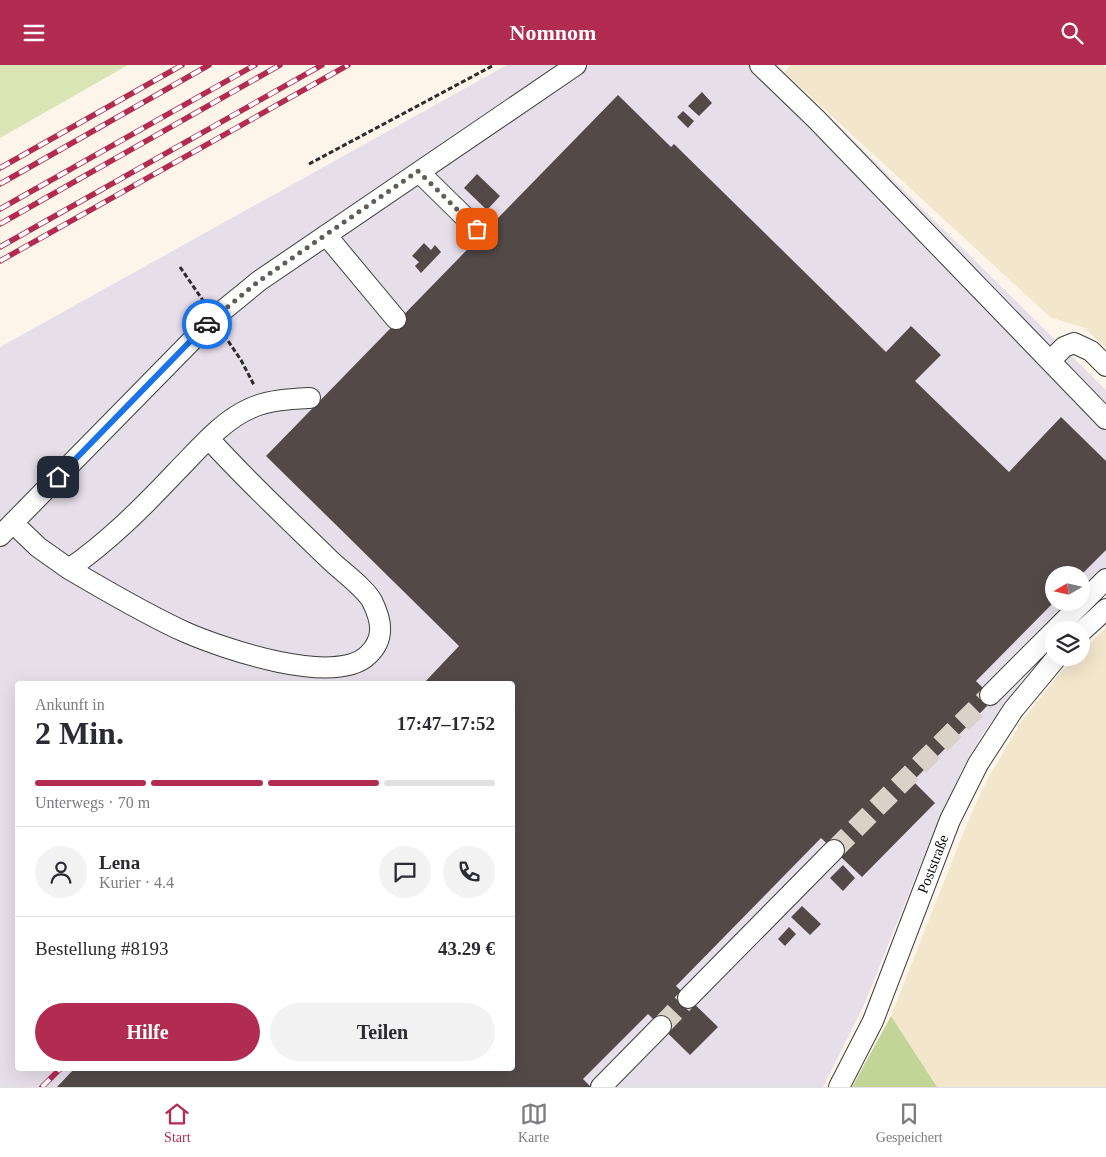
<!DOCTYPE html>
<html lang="de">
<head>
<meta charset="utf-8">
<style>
	:root { --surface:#fff; --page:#f2f2f3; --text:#2b2b33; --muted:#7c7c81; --line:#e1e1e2; --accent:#b22c51 }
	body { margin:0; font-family:Georgia,serif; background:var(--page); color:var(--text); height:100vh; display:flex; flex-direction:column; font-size:19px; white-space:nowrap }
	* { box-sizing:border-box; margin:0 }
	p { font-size:16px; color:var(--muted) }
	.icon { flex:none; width:28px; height:28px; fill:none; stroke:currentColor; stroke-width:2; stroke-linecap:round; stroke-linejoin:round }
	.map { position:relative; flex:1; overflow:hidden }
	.details { position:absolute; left:15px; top:616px; width:500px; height:390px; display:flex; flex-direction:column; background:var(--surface); border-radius:5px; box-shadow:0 5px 20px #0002 }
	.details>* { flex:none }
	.needle { width:32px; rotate:261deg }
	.controls { position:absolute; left:1045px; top:501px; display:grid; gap:10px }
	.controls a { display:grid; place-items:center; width:45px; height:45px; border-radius:50%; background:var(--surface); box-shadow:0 5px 20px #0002; font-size:25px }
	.pin { position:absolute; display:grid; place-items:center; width:42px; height:42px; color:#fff; margin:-21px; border-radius:10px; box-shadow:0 2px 8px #0006 }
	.courier { position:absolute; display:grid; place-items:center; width:50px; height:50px; margin:-25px; border:4px solid #1a73e8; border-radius:50%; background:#fff; color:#222; box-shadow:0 1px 6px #0007 }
	.summary em { font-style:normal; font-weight:800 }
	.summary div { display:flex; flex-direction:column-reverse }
	.summary { display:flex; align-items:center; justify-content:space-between; height:85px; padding:0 20px }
	h1 { font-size:32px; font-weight:800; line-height:38px }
	.bar { display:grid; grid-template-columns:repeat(4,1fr); gap:8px 5px; align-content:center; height:60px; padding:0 20px }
	.bar i { height:6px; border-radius:4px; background:var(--line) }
	.bar .active { background:var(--accent) }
	.bar p { grid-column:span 4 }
	.line { display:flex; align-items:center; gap:12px; padding:0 20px; border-top:1px solid var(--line) }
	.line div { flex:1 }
	.round { display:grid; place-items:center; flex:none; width:52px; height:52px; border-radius:26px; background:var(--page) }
	.cta { display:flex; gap:10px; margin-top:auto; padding:10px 20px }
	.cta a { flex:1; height:58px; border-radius:30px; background:var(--accent); color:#fff; font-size:20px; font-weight:800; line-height:58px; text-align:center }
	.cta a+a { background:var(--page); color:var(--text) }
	header { display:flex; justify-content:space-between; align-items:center; height:65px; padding:0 20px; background:var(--accent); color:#fff; font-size:22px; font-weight:800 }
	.dock { display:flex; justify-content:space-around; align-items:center; height:70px; border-top:1px solid var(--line); background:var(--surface); font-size:14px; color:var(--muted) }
	.dock a { display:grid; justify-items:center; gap:2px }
	.dock .active { color:var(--accent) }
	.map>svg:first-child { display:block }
	.industrial { fill:#e6dfea; fill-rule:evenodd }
	.farmland { fill:#f2e6cc }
	.green { fill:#dae5b6 }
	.forest { fill:#c1d597 }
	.building { fill:#534a48 }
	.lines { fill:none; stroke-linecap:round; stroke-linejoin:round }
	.minor-tunnel { stroke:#dad2c9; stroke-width:20; stroke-dasharray:20 10; stroke-linecap:butt }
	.minor-casing { stroke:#3e3e3e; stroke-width:22 }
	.path { stroke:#2d2d2d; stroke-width:3; stroke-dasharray:5 2.5; stroke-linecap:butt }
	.minor { stroke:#fff; stroke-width:20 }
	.rail-casing { stroke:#b22c51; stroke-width:5.5 }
	.rail { stroke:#fff; stroke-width:4; stroke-dasharray:11; stroke-linecap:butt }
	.done { stroke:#605d59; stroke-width:5; stroke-dasharray:0 9 }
	.route { stroke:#1a73e8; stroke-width:6 }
	.labels { text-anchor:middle; stroke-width:5; stroke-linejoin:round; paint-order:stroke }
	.street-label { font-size:15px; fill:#0b0b0b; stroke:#fff }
</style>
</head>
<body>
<header><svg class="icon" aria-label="menu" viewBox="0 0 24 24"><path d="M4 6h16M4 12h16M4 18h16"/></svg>Nomnom<svg class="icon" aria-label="search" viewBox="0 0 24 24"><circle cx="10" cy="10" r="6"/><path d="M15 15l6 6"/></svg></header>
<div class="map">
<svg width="1106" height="1022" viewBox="0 0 1106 1022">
	<rect width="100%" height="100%" fill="#fef5ea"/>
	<path class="industrial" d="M 507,0 L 777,0 L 1106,325 L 1106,529 L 1073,559 L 1025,612 L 984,667 L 961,707 L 928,781 L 864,940 L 823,1022 L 0,1022 L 0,282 ZM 1054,510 L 1081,510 L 1081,538 L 1054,538 ZM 18,619 L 512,619 L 512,1004 L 18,1004 Z"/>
	<path class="farmland" d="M 791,0 L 1103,0 L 1106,4 L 1106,284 L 1085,263 L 1050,252 L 784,7 Z
		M 1106,563 L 1106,1022 L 937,1022 L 891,951 L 966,761 L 985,719 L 1021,657 L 1058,610 L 1076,593 L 1081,592 L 1081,587 Z"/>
	<path class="green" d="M 0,0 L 128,0 L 0,73 Z"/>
	<path class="forest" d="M 891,951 L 937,1022 L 852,1022 Z"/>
	<path class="building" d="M 702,27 L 712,38 L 699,51 L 688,41 Z
		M 618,30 L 671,82 L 674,79 L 886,287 L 911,261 L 941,290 L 915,316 L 1009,407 L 1061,352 L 1106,396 L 1106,485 L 1081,510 L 1054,510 L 1054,537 L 976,616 L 994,634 L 913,716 L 935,738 L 862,812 L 821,773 L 676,921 L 718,962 L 690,990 L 648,949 L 583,1014 L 591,1022 L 57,1022 L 74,1004 L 512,1004 L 512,619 L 423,619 L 459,581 L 266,391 Z
		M 683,46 L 694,56 L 688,63 L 677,52 Z
		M 477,109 L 500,131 L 487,145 L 464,123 Z
		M 424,178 L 431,185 L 435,180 L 441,187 L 421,208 L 415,201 L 419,197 L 412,191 Z
		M 843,800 L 855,813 L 843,826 L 830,813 Z
		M 802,841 L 821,859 L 810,870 L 791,852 Z
		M 789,862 L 796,869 L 785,881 L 778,874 Z"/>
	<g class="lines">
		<path class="minor-tunnel" d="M 834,785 L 990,630
			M 661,961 L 688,933"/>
		<g class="minor-casing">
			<path id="minor" d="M 760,0 L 816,54 L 1106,354
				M 419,107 L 477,164
				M 326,170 L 396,254
				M 1050,296 L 1064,282 L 1074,278 L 1091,286 L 1106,301
				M 13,458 L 38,482 L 69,504 C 109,476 142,443 176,407 C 198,385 221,356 251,343 C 269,335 291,334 310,333
				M 0,471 L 215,252 L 259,216 L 576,0
				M 69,504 C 107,526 145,549 185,567 C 224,584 335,622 368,590 C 385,574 382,556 372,536 C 365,523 340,505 329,494 C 288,454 247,416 209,374
				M 1055,565 L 1106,514
				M 1081,567 L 1106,544
				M 990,630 L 1054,566
				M 688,933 L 834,785
				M 601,1022 L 661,961
				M 839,1022 L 873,956 L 950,755 L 978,699 L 1013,645 L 1057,592"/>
		</g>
		<path class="path" d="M 309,99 L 494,0
			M 180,202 L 204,237
			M 224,270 L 241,295 L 254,320"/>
		<use href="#minor" class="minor"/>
		<g class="rail-casing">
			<path id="rail" d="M 0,103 L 182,0
				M 0,119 L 209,0
				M 0,144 L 255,0
				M 0,159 L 280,0
				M 0,182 L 322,0
				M 0,196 L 348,0
				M 42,1022 L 60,1004"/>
		</g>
		<use href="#rail" class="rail"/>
	</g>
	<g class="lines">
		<path class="done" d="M 207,259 L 259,216 L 418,106 L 477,164"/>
		<path class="route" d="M 58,412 L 207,259"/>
	</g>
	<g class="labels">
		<g class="street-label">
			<text transform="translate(933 799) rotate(-69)" y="5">Poststraße</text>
		</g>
	</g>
</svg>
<div class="controls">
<a><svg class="needle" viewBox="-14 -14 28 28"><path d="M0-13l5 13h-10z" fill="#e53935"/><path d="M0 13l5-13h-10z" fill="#7c7c81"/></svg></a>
<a><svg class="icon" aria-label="layers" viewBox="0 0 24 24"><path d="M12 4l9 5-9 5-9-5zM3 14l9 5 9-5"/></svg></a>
</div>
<div class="pin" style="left:477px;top:164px;background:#ea580c"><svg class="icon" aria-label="bag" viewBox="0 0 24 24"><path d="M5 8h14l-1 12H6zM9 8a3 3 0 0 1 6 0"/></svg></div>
<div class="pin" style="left:58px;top:412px;background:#1f2937"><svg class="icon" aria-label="home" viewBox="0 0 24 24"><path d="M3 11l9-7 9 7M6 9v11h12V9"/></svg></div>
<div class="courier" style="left:207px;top:259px"><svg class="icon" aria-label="car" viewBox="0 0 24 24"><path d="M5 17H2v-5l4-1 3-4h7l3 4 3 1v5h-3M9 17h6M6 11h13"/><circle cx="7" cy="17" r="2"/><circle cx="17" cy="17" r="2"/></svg></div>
<section class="details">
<div class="summary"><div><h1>2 Min.</h1><p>Ankunft in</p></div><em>17:47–17:52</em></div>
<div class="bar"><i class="active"></i><i class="active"></i><i class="active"></i><i></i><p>Unterwegs · 70 m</p></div>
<div class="line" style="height:90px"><a class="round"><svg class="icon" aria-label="person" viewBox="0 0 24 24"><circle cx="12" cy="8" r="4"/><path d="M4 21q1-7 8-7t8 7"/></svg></a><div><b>Lena</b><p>Kurier · 4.4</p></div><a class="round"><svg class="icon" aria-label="chat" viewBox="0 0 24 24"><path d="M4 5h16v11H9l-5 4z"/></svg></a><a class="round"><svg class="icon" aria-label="phone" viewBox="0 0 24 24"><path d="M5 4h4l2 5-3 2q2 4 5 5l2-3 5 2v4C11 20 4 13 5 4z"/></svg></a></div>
<div class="line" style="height:65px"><div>Bestellung #8193</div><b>43.29 €</b></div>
<div class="cta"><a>Hilfe</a><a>Teilen</a></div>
</section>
</div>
<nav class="dock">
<a class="active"><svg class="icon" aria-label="home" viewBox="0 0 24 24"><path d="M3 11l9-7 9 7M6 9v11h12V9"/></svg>Start</a>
<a><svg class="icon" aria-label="map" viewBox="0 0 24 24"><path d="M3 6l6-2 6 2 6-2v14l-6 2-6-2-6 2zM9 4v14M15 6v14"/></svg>Karte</a>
<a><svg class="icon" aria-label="saved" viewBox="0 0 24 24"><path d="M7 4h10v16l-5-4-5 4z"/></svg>Gespeichert</a>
</nav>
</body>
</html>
